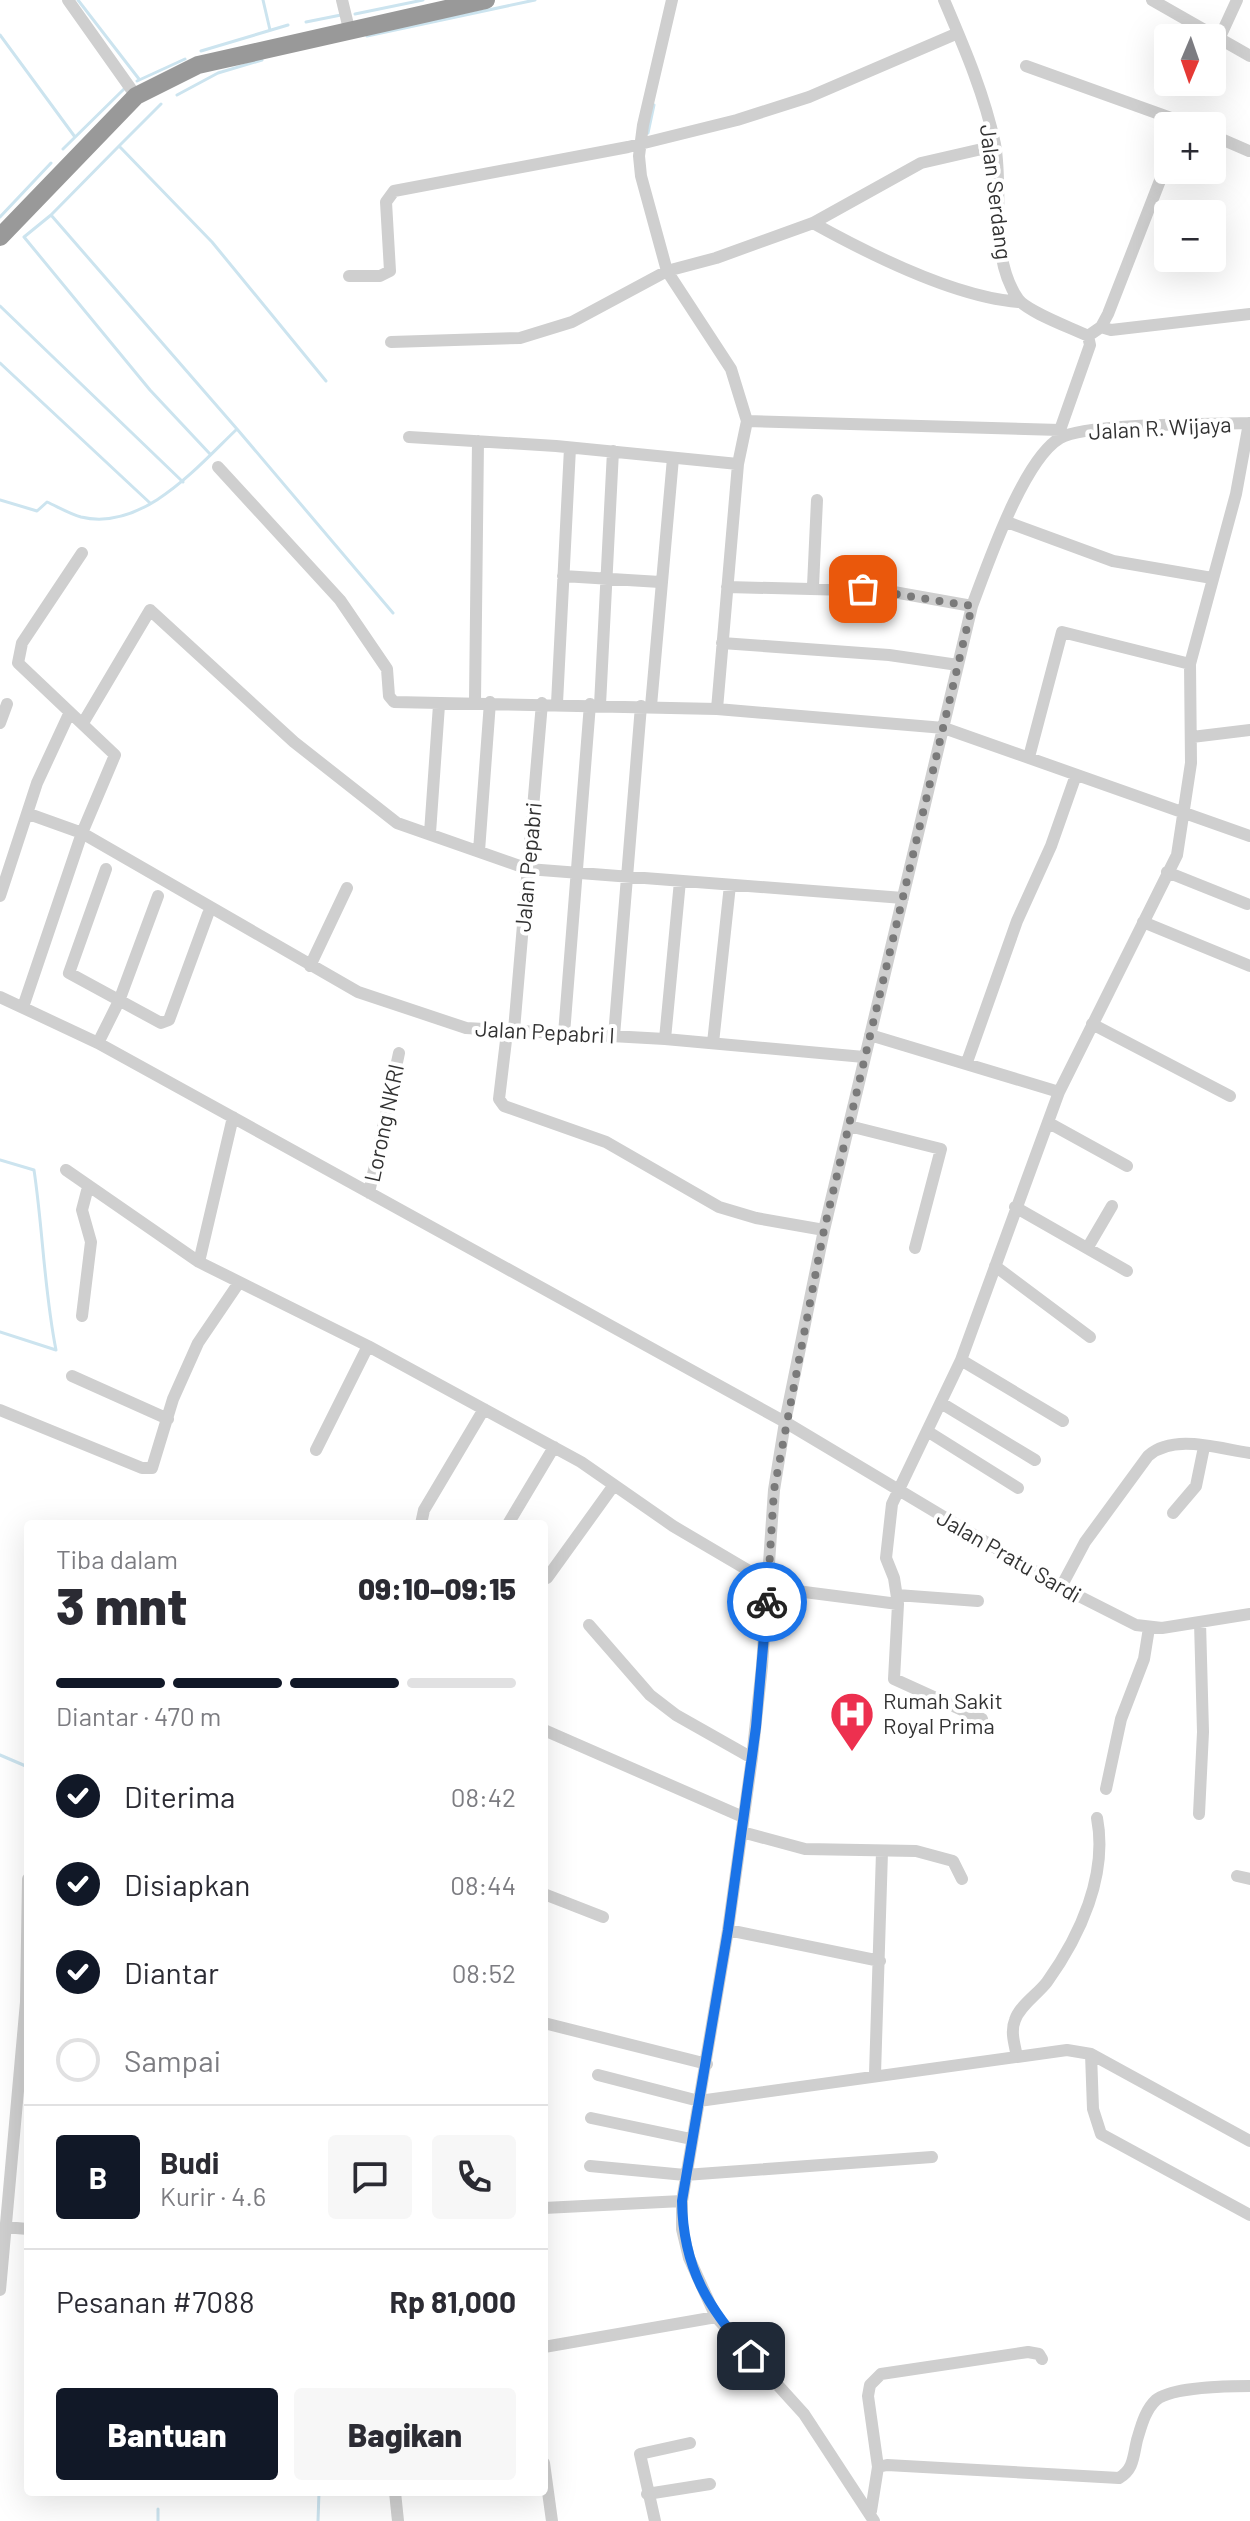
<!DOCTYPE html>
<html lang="id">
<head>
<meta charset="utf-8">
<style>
	:root { --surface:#fff; --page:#f7f7f7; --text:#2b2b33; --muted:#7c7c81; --line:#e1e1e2; --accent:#111827 }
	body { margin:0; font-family:Barlow,sans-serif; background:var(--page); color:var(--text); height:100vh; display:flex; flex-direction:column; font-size:30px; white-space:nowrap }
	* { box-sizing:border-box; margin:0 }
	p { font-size:26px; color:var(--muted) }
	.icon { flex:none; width:44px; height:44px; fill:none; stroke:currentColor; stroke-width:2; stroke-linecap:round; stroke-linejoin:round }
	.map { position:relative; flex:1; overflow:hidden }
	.details { position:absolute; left:24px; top:1520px; width:524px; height:976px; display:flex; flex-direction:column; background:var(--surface); border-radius:8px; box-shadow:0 8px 32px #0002 }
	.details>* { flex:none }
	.needle { width:52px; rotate:182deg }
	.fabs { position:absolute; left:1154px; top:24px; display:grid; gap:16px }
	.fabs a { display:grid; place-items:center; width:72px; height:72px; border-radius:8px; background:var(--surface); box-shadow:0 8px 32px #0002; font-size:40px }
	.pin { position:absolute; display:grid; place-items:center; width:68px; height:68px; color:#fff; margin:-34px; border-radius:16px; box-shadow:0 4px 12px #0006 }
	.courier { position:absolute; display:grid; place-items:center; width:80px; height:80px; margin:-40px; border:6px solid #1a73e8; border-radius:50%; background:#fff; color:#222; box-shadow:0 2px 10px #0007 }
	.head em { font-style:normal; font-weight:800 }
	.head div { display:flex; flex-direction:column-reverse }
	.head { display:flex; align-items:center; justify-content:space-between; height:136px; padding:0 32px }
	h1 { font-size:52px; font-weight:800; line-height:60px }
	.bar { display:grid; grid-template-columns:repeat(4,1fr); gap:12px 8px; align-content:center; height:96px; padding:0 32px }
	.bar i { height:10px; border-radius:6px; background:var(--line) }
	.bar .current { background:var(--accent) }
	.bar p { grid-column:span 4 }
	.line { display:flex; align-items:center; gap:20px; padding:0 32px; border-top:2px solid var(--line) }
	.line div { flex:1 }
	.round { display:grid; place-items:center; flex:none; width:84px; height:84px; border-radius:8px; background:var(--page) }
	ol { padding:0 32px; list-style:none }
	li { display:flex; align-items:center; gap:24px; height:88px }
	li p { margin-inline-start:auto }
	li .icon { padding:8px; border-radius:50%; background:var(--accent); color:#fff; stroke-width:4 }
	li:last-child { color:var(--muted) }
	li i { width:44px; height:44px; border:4px solid var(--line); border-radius:50% }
	.button { display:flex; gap:16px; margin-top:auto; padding:16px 32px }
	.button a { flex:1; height:92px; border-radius:8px; background:var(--accent); color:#fff; font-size:32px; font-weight:800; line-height:92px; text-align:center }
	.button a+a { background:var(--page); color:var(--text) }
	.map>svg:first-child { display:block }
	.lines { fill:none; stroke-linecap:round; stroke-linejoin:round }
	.stream { stroke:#cce4ef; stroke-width:3 }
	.minor { stroke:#cfcfcf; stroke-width:12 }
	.highway { stroke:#999; stroke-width:18 }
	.done { stroke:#7a7a7a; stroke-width:8; stroke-dasharray:0 14.4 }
	.route { stroke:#1a73e8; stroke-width:10 }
	.labels { text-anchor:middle; stroke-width:8; stroke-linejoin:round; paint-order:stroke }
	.street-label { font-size:22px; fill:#323232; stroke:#fff }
	.poi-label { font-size:22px; fill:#323232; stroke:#fff; text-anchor:start }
</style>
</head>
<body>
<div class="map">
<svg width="1250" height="2521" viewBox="0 0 1250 2521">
	<rect width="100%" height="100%" fill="#fff"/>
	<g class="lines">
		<path class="stream" d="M 78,0 L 139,79
			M 263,0 L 270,30
			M 355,14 L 423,0
			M 306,22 L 341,15
			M 0,35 L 75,137
			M 367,36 L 535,0
			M 201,51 L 288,25
			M 137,81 L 185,59
			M 177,95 L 218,73 L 262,60
			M 648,133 L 654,105
			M 119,146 L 161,104
			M 63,149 L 125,88
			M 51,215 L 24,237 L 150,390 L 210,454
			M 0,217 L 51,163
			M 0,306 L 183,482
			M 0,363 L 150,503
			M 237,429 L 393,613
			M 0,500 L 37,511 L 47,502 C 58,507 70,514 81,517 C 143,532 198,466 237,429 L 51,215 L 119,146 L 212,242 L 326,381
			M 0,1160 L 34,1170 C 43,1230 44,1290 56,1350 L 0,1332
			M 0,1755 L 28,1767
			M 158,2521 L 158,2509
			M 318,2521 L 319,2492"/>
		<path class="minor" d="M 68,0 L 136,96
			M 342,0 L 349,29
			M 672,0 L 643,125 L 639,156 L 641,176 L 667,271 L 731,369 L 747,421 L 738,464 L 717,709
			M 944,0 C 964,47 984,93 995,144 C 1004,193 988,255 1018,299 C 1027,312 1072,328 1088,336 L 1090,345 L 1060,430 L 1061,436
			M 1152,0 L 1250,56
			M 1220,37 L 1237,0
			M 1026,66 L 1193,126
			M 1212,135 L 1249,151
			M 813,223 C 869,254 956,298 1020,302
			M 349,276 L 380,276 L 390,271 L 386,202 L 394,191 L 628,147 L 737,120 L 809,97 L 958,33
			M 1101,327 L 1111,330 L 1250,314
			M 1088,336 L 1101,327 L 1108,314 L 1168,160
			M 391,342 L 520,338 L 572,322 L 667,271 L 716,258 L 813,223 L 921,163 L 995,146
			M 747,421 L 1060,430
			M 409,437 L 556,446 L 738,464
			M 218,467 L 340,600 L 387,669 L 389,696 L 394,702 L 717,709 L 944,728 L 1250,836
			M 1007,522 L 1113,561 L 1212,578
			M 563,576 L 660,582
			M 813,586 L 817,500
			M 727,587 L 888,591 L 972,606
			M 722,643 L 889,655 L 958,665
			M 475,701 L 478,441
			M 557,703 L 570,448
			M 600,705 L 613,451
			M 651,706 L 673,458
			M 0,723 L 7,704
			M 83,723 L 150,610 L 294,742 L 397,823 L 528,869 L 903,898
			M 1192,737 L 1250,730
			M 1029,757 L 1062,632 L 1190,664
			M 29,814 L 82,833 L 358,992 L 466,1028 L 665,1039 L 864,1057
			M 430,833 L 439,705
			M 479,851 L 490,702
			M 106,869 L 69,973 L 161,1023 L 169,1020 L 208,914
			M 1167,872 L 1247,904
			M 0,896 L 37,783 L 69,714
			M 1143,922 L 1250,966
			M 310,966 L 347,888
			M 0,997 L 98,1043 L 785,1422 L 1061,1587 L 1136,1625 L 1162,1628 L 1250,1614
			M 23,1007 L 82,833 L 115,755 L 18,663 L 22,643 L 82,553
			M 1092,1024 L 1230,1096
			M 514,1030 L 542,703
			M 507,1032 L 499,1099 L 504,1106 L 606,1142 L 719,1207 L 756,1218 L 824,1230
			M 564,1034 L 590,704
			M 870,1035 L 1059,1092
			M 614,1036 L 641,706
			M 665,1039 L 680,881
			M 98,1043 L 119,1001 L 158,896
			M 713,1043 L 730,885
			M 967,1062 L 1017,921 L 1051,846 L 1076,775
			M 1049,1123 L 1127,1166
			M 849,1126 L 941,1149 L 915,1248
			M 66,1170 L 199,1262 L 368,1346 L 581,1462 L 673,1526 L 768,1582 L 781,1589 L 898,1604
			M 369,1193 L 399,1053
			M 1015,1207 L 1127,1271
			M 1088,1247 L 1112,1206
			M 199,1262 L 233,1117
			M 995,1266 L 1090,1337
			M 82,1316 L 91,1242 L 82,1210 L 88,1187
			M 961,1360 L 1063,1421
			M 72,1376 L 168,1419
			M 941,1403 L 1035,1460
			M 0,1410 L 142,1468 L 152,1468 L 173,1399 L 198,1343 L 238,1284
			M 927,1431 L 1018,1488
			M 316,1450 L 368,1346
			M 1173,1513 L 1196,1486 L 1204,1447
			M 421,1524 L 424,1510 L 484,1409
			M 508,1524 L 554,1447
			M 547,1578 L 614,1485
			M 1061,1587 L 1085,1542 L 1148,1456 C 1174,1433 1219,1449 1250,1453
			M 897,1595 L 978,1601
			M 589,1625 L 650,1695 L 676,1715 L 752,1758
			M 982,1719 L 894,1679 L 898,1604 L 894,1578 L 886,1558 L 892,1504 L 961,1360 L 1059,1092 L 1177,855 L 1191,763 L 1190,664 L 1236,494 L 1249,423
			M 544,1730 L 743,1817
			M 1106,1789 L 1121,1719 L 1144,1659 L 1149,1628
			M 1199,1814 L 1203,1732 L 1200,1622
			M 742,1832 L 805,1849 L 916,1851 L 953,1861 L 962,1879
			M 1237,1876 L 1250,1879
			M 544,1894 L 603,1917
			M 728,1930 L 880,1961
			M 544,2023 L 707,2064
			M 1091,2054 L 1093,2109 L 1101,2134 L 1250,2215
			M 1017,2057 C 1015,2045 1010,2032 1015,2020 C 1020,2005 1038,1994 1047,1982 C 1080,1936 1108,1875 1097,1818
			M 875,2074 L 882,1852
			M 598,2075 L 699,2101 L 1067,2050 L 1091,2054 L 1250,2141
			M 591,2118 L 691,2139
			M 590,2166 L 685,2175 L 932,2157
			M 544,2208 L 682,2201
			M 4,2227 L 28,2229
			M 0,2290 L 26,2002 L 28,1879
			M 544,2347 L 716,2317
			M 544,2463 L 552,2521
			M 878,2467 L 868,2396 L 870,2385 L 881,2374 L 1028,2352 L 1039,2354 L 1042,2359
			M 395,2492 L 398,2521
			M 647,2494 L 710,2484
			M 871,2511 L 878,2467 L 887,2465 L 1119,2478 C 1134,2469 1133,2457 1137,2440 C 1141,2427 1145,2410 1156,2400 C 1172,2387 1229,2386 1250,2386
			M 655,2521 L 640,2454 L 690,2443
			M 874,2521 L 804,2414 L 716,2317 L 689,2258 L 682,2229 L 682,2201 L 728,1930 L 752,1758 L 762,1666 L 774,1490 L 785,1422 L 824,1230 L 972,606 C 988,564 1023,460 1060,438 C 1085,423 1214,424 1250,423"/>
		<path class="highway" d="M 0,237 L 136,96 L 198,65 L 486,0"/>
	</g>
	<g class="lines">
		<path class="done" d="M 767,1602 L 774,1490 L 824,1230 L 972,606 L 863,589"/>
		<path class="route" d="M 751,2356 C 708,2308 683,2268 682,2201 L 728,1930 L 756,1727 L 767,1602"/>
	</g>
	<defs>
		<g id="hospital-pin" transform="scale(2.3)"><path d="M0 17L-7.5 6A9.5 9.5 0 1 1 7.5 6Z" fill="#ed304f" stroke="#fff"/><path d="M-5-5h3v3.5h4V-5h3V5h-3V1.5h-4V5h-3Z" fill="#fff"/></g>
	</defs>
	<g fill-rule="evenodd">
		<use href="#hospital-pin" x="852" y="1714"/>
	</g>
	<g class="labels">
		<g class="street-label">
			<text transform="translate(996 192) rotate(83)" y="8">Jalan Serdang</text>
			<text transform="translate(1160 428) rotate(-3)" y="8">Jalan R. Wijaya</text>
			<text transform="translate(528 867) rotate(-85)" y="8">Jalan Pepabri</text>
			<text transform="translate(545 1032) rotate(3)" y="8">Jalan Pepabri I</text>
			<text transform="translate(384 1123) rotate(-78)" y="8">Lorong NKRI</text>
			<text transform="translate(1009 1556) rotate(30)" y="8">Jalan Pratu Sardi</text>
		</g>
		<g class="poi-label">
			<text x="883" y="1709">Rumah Sakit<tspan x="883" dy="25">Royal Prima</tspan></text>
		</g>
	</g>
</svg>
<div class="fabs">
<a><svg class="needle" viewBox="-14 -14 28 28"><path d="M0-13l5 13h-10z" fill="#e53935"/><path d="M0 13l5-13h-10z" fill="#7c7c81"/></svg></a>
<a>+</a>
<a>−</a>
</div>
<div class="pin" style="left:863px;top:589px;background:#ea580c"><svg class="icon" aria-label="bag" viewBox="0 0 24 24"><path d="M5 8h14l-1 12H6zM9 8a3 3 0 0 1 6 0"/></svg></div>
<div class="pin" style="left:751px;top:2356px;background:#1f2937"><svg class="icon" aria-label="home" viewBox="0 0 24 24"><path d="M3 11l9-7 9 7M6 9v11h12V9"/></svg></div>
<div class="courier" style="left:767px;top:1602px"><svg class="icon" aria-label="bike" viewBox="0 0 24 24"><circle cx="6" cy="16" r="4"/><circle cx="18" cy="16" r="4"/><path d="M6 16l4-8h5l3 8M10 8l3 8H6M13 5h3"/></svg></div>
<section class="details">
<div class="head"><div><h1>3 mnt</h1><p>Tiba dalam</p></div><em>09:10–09:15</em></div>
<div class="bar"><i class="current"></i><i class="current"></i><i class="current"></i><i></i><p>Diantar · 470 m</p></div>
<ol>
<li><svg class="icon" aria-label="check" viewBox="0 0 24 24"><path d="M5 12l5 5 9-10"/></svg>Diterima<p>08:42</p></li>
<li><svg class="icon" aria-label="check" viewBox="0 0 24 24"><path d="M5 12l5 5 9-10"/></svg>Disiapkan<p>08:44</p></li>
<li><svg class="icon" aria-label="check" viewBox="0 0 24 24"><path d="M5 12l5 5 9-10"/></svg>Diantar<p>08:52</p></li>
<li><i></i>Sampai</li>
</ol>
<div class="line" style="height:144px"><b class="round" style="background:var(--accent);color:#fff">B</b><div><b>Budi</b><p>Kurir · 4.6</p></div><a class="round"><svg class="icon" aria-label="chat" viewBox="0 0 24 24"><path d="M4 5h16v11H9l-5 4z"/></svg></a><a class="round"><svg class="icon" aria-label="phone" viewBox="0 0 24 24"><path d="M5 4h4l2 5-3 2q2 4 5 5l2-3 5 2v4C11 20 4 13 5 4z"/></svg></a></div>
<div class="line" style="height:104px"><div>Pesanan #7088</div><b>Rp 81,000</b></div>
<div class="button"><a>Bantuan</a><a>Bagikan</a></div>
</section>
</div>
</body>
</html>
